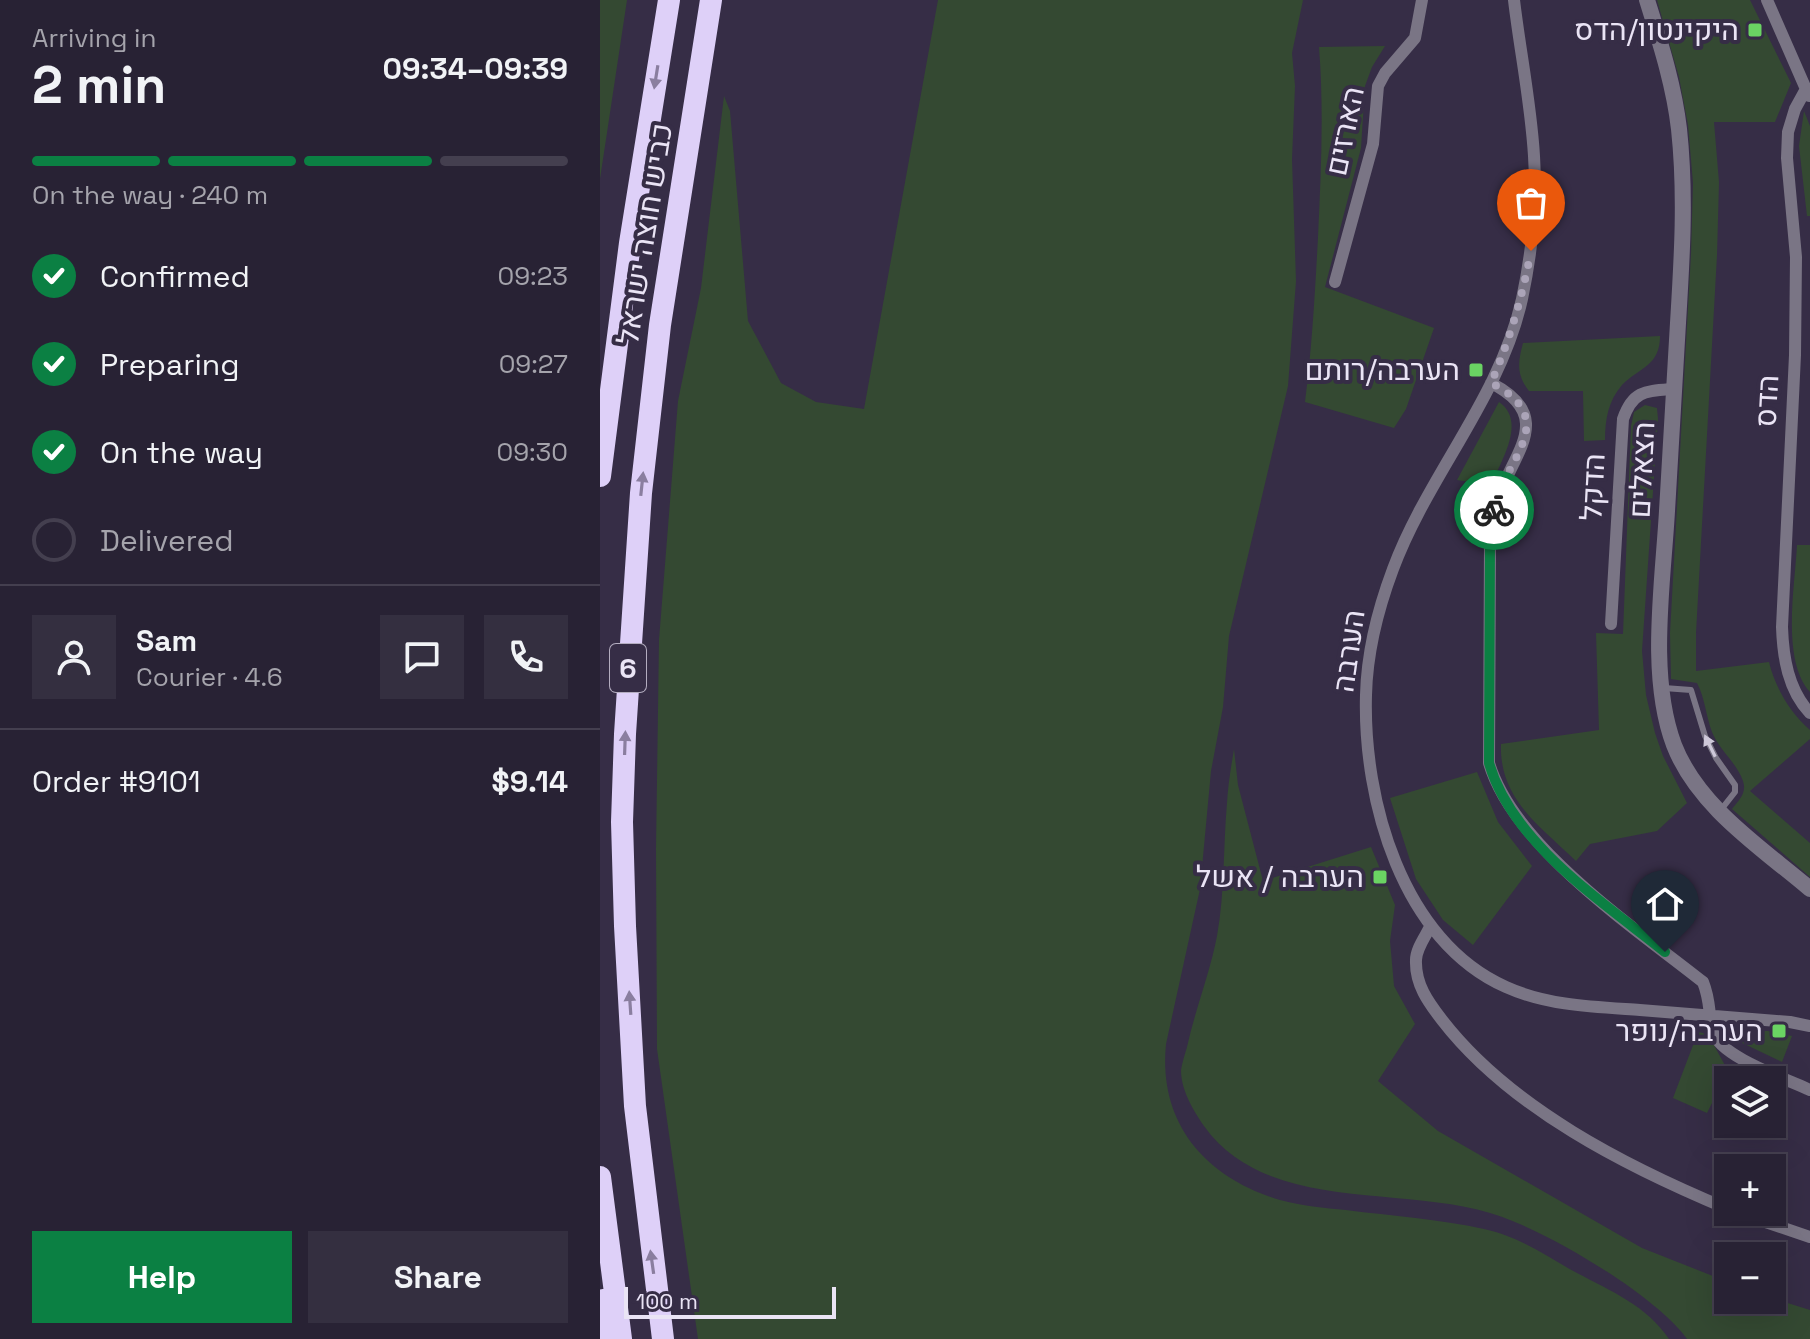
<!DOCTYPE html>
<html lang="en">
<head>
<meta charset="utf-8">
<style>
	:root { --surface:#282234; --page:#342f40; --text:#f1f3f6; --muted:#a5a4ac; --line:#443f4f; --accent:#0b8043 }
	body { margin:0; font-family:"Space Grotesk",Heebo,sans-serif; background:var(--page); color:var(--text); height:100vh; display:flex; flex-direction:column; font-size:30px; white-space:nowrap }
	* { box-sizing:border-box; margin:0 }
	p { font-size:26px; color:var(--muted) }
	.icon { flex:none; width:44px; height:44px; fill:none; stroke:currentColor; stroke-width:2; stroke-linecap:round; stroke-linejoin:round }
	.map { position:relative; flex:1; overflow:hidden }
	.details { display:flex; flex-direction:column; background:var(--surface); width:600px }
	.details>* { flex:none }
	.fabs { position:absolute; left:1114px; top:1066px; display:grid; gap:16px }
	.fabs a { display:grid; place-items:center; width:72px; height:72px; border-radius:0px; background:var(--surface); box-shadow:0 8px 32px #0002,0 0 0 2px var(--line); font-size:40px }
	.scale { position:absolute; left:24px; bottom:20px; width:212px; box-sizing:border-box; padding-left:8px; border:4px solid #eae4f5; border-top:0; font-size:22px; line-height:28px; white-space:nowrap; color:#eae4f5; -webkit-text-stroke:6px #362d46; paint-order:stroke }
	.pin { position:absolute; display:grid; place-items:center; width:68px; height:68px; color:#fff; margin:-82px -34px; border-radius:50% 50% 50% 0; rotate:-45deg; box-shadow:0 0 8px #0007 }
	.pin .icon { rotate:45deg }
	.courier { position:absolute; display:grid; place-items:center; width:80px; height:80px; margin:-40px; border:6px solid #0b8043; border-radius:50%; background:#fff; color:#222; box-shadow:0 2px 10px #0007 }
	.headline em { font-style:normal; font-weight:800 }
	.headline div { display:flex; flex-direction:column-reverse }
	.headline { display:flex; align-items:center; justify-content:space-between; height:136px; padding:0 32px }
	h1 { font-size:52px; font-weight:800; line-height:60px }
	.bar { display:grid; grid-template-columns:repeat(4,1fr); gap:12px 8px; align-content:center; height:96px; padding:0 32px }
	.bar i { height:10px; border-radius:6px; background:var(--line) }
	.bar .on { background:var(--accent) }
	.bar p { grid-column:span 4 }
	.line { display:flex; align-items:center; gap:20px; padding:0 32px; border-top:2px solid var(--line) }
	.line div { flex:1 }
	.round { display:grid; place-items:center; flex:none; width:84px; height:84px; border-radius:0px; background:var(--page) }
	ol { padding:0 32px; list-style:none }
	li { display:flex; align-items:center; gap:24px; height:88px }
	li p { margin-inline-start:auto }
	li .icon { padding:8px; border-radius:50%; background:var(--accent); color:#fff; stroke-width:4 }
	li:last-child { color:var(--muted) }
	li i { width:44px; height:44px; border:4px solid var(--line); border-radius:50% }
	.cta { display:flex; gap:16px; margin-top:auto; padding:16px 32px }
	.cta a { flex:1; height:92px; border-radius:0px; background:var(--accent); color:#fff; font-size:32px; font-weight:800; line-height:92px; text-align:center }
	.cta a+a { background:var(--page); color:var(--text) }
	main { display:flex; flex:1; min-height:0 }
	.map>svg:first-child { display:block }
	.green { fill:#344932 }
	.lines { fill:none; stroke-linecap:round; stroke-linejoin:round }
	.service { stroke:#7a7585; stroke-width:6 }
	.minor { stroke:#7a7585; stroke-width:12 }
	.tertiary { stroke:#7a7585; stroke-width:16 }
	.motorway { stroke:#ded0f8; stroke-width:22 }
	.oneway { fill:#8a7e9f }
	.oneway2 { fill:#cec8d9 }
	.done { stroke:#aba4b8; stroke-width:8; stroke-dasharray:0 14.4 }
	.route { stroke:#0b8043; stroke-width:10 }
	.poi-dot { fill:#6ad363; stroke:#362d46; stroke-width:3 }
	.labels { text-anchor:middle; stroke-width:8; stroke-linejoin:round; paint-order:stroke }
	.shield { fill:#362d46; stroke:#b4adc0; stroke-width:2 }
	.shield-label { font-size:28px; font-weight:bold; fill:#eae4f5 }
	.poi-label { font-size:30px; fill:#eae4f5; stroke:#362d46; text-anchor:end }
	.street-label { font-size:30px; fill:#eae4f5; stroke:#362d46 }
</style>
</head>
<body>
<main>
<section class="details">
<div class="headline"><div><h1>2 min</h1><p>Arriving in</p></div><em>09:34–09:39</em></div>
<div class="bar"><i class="on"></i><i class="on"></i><i class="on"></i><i></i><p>On the way · 240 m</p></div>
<ol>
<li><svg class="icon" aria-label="check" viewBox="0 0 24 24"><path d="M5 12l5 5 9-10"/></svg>Confirmed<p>09:23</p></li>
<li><svg class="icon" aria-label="check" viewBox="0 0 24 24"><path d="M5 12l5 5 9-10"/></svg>Preparing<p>09:27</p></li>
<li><svg class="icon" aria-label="check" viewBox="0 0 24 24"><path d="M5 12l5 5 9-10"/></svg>On the way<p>09:30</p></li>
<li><i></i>Delivered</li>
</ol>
<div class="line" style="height:144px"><a class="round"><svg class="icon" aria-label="person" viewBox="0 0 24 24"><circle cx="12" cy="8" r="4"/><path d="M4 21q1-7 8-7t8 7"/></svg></a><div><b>Sam</b><p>Courier · 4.6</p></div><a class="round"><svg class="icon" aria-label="chat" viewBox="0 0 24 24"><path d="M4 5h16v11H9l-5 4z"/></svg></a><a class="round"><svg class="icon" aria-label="phone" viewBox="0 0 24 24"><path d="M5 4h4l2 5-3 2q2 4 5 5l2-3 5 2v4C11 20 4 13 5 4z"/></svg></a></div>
<div class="line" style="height:104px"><div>Order #9101</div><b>$9.14</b></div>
<div class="cta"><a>Help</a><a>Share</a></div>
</section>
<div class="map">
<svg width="1210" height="1339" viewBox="0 0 1210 1339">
	<rect width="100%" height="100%" fill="#362d46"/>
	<path class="green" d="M 0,0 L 27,0 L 0,179 Z
		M 338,0 L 703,0 L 692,53 L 695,86 L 692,159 L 696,281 L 688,386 L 629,636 L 623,707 L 611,771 L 600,889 L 566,1044 C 558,1124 606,1178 680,1200 C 702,1206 724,1208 746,1210 C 792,1216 839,1219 884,1229 C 923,1238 944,1255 977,1273 C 1011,1291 1047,1306 1069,1339 L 98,1339 L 57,1049 L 56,849 L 59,640 L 78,401 L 101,288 L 124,96 L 130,111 L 148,321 L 181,383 L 216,402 L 264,409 Z
		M 1057,0 L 1150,0 L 1191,83 L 1175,122 L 1114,122 L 1119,182 L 1117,255 L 1096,633 L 1096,671 L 1169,662 C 1175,687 1190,713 1210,730 L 1210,739 L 1150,791 L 1210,843 L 1210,877 L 1132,809 C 1139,800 1147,793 1143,781 C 1137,763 1119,750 1112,732 C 1106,716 1105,698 1097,683 L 1071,679 L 1070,633 L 1091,254 L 1093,183 L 1088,125 L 1079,77 Z
		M 785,46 L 772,67 L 765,86 L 761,148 L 725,287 L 834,328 L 806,409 L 794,428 L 705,402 C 712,347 715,293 718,237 C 721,174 724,110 719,47 Z
		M 1204,111 L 1210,126 L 1210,216 L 1207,216 L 1199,146 Z
		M 1060,336 C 1060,366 1040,367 1022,385 C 1008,401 1005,420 1005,440 L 984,441 L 983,391 L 929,391 C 916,374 918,362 923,343 Z
		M 899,402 C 927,421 901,461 891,485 L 857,480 Z
		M 1045,405 L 1057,408 L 1058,419 L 1042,651 L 1046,695 L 1055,733 L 1063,756 L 1087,803 L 1057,831 L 990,844 L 976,861 C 940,826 899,799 901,744 L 999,730 L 996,633 L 1023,634 L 1031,426 L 1034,412 Z
		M 1197,545 L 1210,545 L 1210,692 C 1181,660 1195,586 1197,545 Z
		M 634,749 L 638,785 L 663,881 L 771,847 L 795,905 L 790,941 L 794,986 L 815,1024 L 778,1081 L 838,1131 L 1042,1248 L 1128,1282 L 1128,1300 L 1172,1300 L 1172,1298 L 1210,1310 L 1210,1339 L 1087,1339 C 1056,1295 943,1228 890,1213 C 799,1185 666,1213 604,1126 C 593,1110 581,1090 581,1070 C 582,1063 585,1054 587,1047 C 595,1010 610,973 617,936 C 625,891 623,848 627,803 C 628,785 631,767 634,749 Z
		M 877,772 L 898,822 L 932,866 L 873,945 L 843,920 L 816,879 L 790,798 Z
		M 1143,1031 L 1168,1031 L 1192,1036 L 1182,1062 L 1136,1040 L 1136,1033 Z
		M 1098,1032 L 1108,1034 L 1128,1071 L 1107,1113 L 1073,1098 Z"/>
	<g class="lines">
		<path class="service" d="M 1064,688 L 1091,690 L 1105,736 L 1116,758 L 1135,785 L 1135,792 L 1120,811"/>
		<path class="minor" d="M 914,0 C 920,51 931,104 934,156 C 937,203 932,252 922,299 C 900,398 828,475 793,569 C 778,609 767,652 766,695 C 763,800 802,941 906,987 C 948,1006 996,1007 1040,1010 C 1090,1014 1140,1018 1190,1022 L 1210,1026
			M 1167,0 L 1209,96
			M 1206,89 L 1195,109 L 1188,132 L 1187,158 L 1196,257 L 1195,355 L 1182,627 C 1183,657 1188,690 1210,713
			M 735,282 L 773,144 L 778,86 L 785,73 L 815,38 L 822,0
			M 891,383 C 958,417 911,455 896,503 C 892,515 892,528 890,540 L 889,763 C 914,847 1035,928 1103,982 C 1111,1002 1108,1013 1113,1032 C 1120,1057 1187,1079 1210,1090
			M 1011,624 L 1023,419 C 1033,390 1046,391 1074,389
			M 830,927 C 825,937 816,949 816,960 C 815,984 828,1002 842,1020 C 910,1108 1027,1167 1128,1209
			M 1136,1212 L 1210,1237"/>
		<path class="tertiary" d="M 1047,0 C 1060,42 1074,85 1079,129 C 1086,194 1082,258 1078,323 C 1074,386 1071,448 1067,511 C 1063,583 1048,676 1074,745 C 1098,807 1162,848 1210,889"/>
		<path class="motorway" d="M 0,476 L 30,243 L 69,0
			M 0,1177 L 21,1339
			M 3,1300 L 4,1339
			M 63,1339 L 35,1106 L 25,926 L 22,822 L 25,734 L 41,493 L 60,325 L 111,0"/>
	</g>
	<defs><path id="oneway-solid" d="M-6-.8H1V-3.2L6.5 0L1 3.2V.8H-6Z" transform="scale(2)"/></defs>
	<g class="oneway">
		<use href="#oneway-solid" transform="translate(56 77) rotate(99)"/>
		<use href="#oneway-solid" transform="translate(42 484) rotate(-84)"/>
		<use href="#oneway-solid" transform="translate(25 743) rotate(-88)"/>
		<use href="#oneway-solid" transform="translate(30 1003) rotate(-94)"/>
		<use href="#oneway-solid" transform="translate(52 1262) rotate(-98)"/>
	</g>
	<use class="oneway2" href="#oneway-solid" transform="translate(1110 746) rotate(-116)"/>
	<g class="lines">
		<path class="done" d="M 894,510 C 903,460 964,420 891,383 C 910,339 922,298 931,251"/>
		<path class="route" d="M 894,510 L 890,540 L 889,763 C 912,843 1003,902 1065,952"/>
	</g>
	<g class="poi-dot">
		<rect x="1147" y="22" width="16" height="16" rx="4"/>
		<rect x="868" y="362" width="16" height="16" rx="4"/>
		<rect x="772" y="869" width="16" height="16" rx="4"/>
		<rect x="1171" y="1023" width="16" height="16" rx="4"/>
	</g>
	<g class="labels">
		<rect class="shield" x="10" y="644" width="36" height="48" rx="6"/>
		<g class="shield-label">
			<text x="28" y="678">6</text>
		</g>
		<g class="poi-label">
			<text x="1139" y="40">היקינטון/הדס</text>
			<text x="860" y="380">הערבה/רותם</text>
			<text x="764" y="887">הערבה / אשל</text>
			<text x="1163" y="1041">הערבה/נופר</text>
		</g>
		<g class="street-label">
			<text transform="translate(745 131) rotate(-78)" y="10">הארזים</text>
			<text transform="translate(45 234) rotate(-81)" y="10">כביש חוצה ישראל</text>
			<text transform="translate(1167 401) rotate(-87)" y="10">הדס</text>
			<text transform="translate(1042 470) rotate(-87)" y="10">הצאלים</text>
			<text transform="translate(993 487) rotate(-87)" y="10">הדקל</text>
			<text transform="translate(749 651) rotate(-82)" y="10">הערבה</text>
		</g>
	</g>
</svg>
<div class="fabs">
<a><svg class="icon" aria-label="layers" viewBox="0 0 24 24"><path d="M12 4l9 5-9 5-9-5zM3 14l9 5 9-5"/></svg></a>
<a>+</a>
<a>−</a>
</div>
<div class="scale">100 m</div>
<div class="pin" style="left:931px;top:251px;background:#ea580c"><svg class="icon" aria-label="bag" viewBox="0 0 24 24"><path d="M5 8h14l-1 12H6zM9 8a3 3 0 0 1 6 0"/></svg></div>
<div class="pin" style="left:1065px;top:952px;background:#1f2937"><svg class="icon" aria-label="home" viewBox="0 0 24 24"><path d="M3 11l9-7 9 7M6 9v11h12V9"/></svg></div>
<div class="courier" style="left:894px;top:510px"><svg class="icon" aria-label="bike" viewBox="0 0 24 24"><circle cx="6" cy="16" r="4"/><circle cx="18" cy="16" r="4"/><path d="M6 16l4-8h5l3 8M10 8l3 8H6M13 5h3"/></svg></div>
</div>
</main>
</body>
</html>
